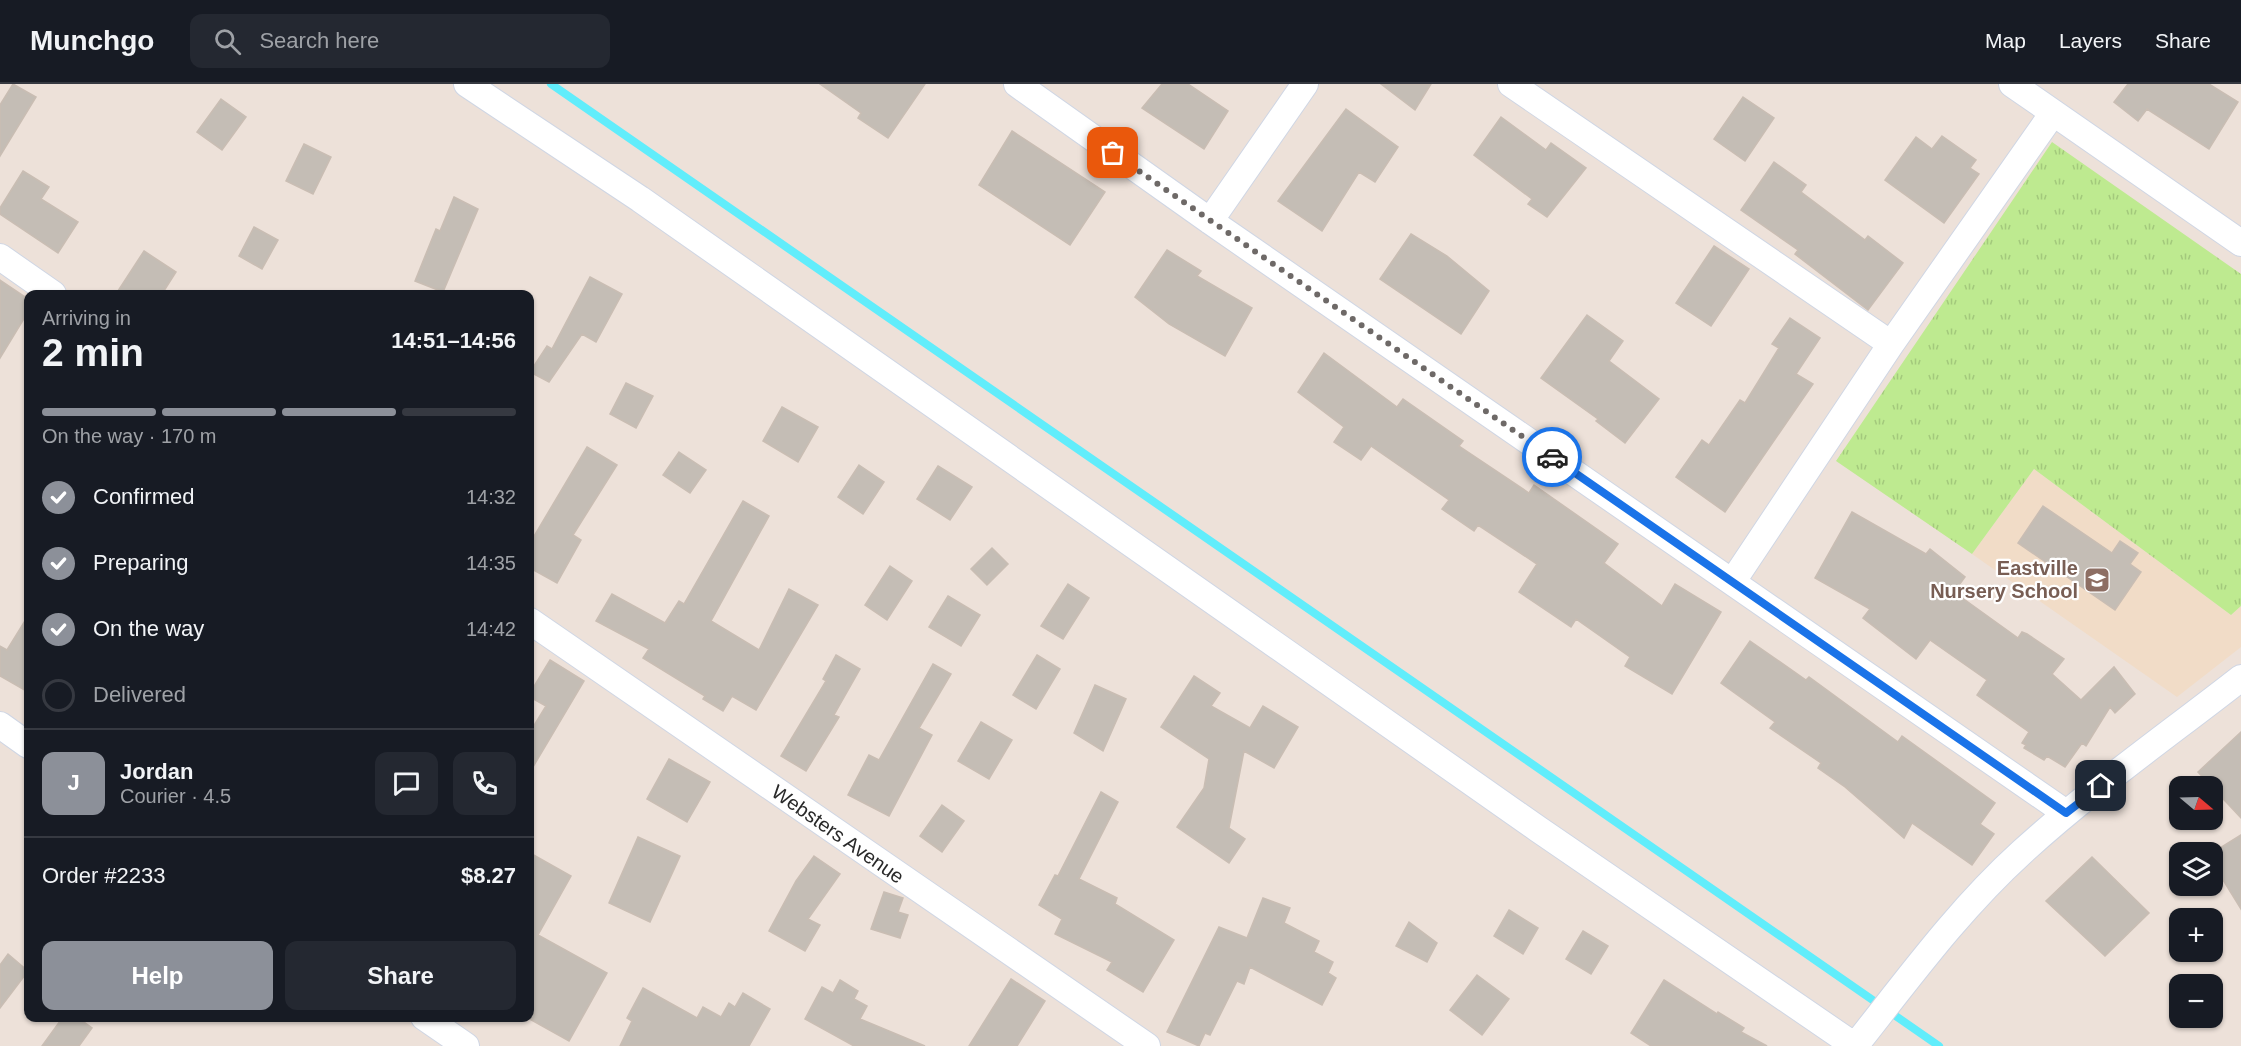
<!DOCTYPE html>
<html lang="en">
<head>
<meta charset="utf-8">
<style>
	:root { --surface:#171b24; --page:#242831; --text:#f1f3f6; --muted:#9ea1a6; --line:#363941; --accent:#8c9099 }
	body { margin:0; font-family:Helvetica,sans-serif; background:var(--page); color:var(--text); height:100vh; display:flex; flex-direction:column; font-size:22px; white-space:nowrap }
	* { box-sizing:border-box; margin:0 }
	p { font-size:20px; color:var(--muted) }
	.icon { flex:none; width:33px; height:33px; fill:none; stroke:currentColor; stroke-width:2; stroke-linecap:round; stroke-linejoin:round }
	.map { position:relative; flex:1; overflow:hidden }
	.details { position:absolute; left:24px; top:206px; width:510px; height:732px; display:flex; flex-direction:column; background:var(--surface); border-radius:12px; box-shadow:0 2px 4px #0004 }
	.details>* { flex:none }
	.needle { width:39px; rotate:109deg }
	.tools { position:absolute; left:2169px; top:692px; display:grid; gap:12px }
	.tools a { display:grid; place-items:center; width:54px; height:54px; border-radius:12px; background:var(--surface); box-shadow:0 2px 4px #0004; font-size:30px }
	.pin { position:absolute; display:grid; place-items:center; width:51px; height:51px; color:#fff; margin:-26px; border-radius:12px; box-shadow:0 3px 9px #0006 }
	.courier { position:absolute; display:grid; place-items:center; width:60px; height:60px; margin:-30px; border:4px solid #1a73e8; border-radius:50%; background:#fff; color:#222; box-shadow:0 2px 8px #0007 }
	.headline em { font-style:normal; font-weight:700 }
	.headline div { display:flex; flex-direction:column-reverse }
	.headline { display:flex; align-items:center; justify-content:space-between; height:102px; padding:0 18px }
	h1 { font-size:39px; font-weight:700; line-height:45px }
	.bar { display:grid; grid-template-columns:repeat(4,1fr); gap:9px 6px; align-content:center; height:72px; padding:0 18px }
	.bar i { height:8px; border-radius:4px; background:var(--line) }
	.bar .current { background:var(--accent) }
	.bar p { grid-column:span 4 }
	.line { display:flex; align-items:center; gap:15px; padding:0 18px; border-top:2px solid var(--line) }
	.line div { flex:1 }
	.round { display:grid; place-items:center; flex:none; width:63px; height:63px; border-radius:12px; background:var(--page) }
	ol { padding:0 18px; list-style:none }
	li { display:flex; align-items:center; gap:18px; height:66px }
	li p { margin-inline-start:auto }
	li .icon { padding:6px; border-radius:50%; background:var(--accent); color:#fff; stroke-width:4 }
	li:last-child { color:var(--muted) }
	li i { width:33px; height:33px; border:3px solid var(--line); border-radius:50% }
	.cta { display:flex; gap:12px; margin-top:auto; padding:12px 18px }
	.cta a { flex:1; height:69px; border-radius:12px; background:var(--accent); color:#fff; font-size:24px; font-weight:700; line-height:69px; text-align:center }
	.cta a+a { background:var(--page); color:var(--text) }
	header { display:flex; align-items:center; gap:36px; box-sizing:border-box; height:84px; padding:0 30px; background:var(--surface); border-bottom:2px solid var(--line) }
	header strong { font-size:28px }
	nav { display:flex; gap:33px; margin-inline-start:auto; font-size:21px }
	.search { width:420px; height:54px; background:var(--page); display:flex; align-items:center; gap:15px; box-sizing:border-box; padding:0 21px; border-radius:12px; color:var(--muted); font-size:22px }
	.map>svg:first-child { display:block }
	.education { fill:#f1dcc7 }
	.grass { fill:url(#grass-tufts) }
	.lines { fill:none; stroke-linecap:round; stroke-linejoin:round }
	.stream { stroke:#61edfb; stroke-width:8 }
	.building { fill:#c4bdb5; stroke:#c9bdb3; stroke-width:1.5 }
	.minor-casing { stroke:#cfd6e4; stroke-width:28 }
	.minor { stroke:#fff; stroke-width:26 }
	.done { stroke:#6e6967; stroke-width:6; stroke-dasharray:0 10.8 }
	.route { stroke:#1a73e8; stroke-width:8 }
	.labels { text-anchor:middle; stroke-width:4.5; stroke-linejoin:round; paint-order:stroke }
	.education-label { font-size:20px; font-weight:bold; fill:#785e54; stroke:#fff; text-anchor:end }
	.street-label { font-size:20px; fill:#292929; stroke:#fff }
</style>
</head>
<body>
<header>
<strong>Munchgo</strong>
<div class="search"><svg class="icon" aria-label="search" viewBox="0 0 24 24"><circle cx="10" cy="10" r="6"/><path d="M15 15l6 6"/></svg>Search here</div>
<nav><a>Map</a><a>Layers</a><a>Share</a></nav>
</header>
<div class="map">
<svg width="2241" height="962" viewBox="0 0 2241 962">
	<defs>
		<pattern id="grass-tufts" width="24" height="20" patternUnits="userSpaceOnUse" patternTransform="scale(1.5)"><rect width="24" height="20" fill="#beea90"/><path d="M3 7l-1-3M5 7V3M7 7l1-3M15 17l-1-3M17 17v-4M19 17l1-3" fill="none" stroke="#a3c97c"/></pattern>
	</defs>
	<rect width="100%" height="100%" fill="#ede1d9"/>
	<path class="education" d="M 2034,385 L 2231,531 L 2241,522 L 2241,563 L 2177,613 L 1972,470 Z"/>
	<path class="grass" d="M 2052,58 L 2241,190 L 2241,522 L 2231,531 L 2034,385 L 1972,470 L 1836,377 Z"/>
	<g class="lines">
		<path class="stream" d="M 551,0 L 1939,962"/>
	</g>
	<path class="building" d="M 13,0 L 36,13 L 0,72 L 0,21 Z
		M 820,0 L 925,0 L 888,54 L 858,34 L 861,29 Z
		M 1162,0 L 1188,0 L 1228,27 L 1204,65 L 1142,24 Z
		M 1381,0 L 1431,0 L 1415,26 Z
		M 2128,0 L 2209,0 L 2238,18 L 2209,65 L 2147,25 L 2138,37 L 2114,18 Z
		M 1743,13 L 1774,34 L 1745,77 L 1714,55 Z
		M 221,15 L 246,33 L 222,66 L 197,48 Z
		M 1346,25 L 1398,63 L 1375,98 L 1359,88 L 1322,147 L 1278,117 Z
		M 1501,33 L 1546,66 L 1551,59 L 1586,84 L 1547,133 L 1528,120 L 1532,115 L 1474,71 Z
		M 1012,47 L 1105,108 L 1070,161 L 979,101 Z
		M 1942,52 L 1976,76 L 1970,84 L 1979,90 L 1944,139 L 1885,96 L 1916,53 L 1932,65 Z
		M 304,60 L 331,73 L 313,110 L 286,97 Z
		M 1774,78 L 1806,101 L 1801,108 L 1865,156 L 1868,152 L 1903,179 L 1868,226 L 1795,170 L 1798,166 L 1741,126 Z
		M 23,87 L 49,103 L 41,115 L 78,138 L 58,169 L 0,130 L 0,124 Z
		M 454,113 L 478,125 L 443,208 L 415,197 L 436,145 L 440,147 Z
		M 254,143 L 278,156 L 262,185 L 239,172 Z
		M 1411,150 L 1447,172 L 1489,207 L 1461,250 L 1380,195 Z
		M 1714,162 L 1749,185 L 1711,242 L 1676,219 Z
		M 1167,166 L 1201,187 L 1197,192 L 1252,224 L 1225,272 L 1169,240 L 1135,213 Z
		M 144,167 L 176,188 L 162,210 L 116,210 Z
		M 590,193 L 622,210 L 596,258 L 582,250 L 549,298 L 530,288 L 547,262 L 552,265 Z
		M 0,196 L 28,215 L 28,228 L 0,274 Z
		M 1587,231 L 1623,257 L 1609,277 L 1659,315 L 1625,359 L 1596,337 L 1598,335 L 1541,294 Z
		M 1790,234 L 1820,254 L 1796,290 L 1813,300 L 1725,428 L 1676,393 L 1702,356 L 1709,361 L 1740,316 L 1745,319 L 1779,264 L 1772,260 Z
		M 1324,269 L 1397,323 L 1403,315 L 1463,357 L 1459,362 L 1529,409 L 1534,401 L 1618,460 L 1604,479 L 1662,522 L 1675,500 L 1721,528 L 1672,610 L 1625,582 L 1630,573 L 1576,535 L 1571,543 L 1519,508 L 1537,480 L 1478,441 L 1474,447 L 1442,425 L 1449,416 L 1371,362 L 1361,376 L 1334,358 L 1344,343 L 1298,308 Z
		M 626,299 L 653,312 L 636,344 L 610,330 Z
		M 782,323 L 818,343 L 798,378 L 763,357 Z
		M 587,363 L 617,381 L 573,451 L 581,456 L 557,499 L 530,484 L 530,459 Z
		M 679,368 L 706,386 L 690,409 L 663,391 Z
		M 859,381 L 884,398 L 863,430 L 838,413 Z
		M 938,382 L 972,403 L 950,436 L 917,415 Z
		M 743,417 L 769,432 L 711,537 L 759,566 L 789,505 L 818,521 L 756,626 L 732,612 L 723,627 L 703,615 L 705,612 L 643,574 L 649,565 L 596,537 L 612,510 L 665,539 L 679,517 L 684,520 Z
		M 2043,422 L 2112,469 L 2120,457 L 2138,469 L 2130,480 L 2141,488 L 2115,526 L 2018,459 Z
		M 1852,428 L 1926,470 L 1930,465 L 1965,493 L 1954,508 L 2018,554 L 2022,548 L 2027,550 L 2064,575 L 2052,590 L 2081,616 L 2114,583 L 2135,610 L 2115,629 L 2110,623 L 2086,662 L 2082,659 L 2065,683 L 2047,672 L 2044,676 L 2024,664 L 2026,661 L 2022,659 L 2029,648 L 1977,611 L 1987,596 L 1930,556 L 1916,575 L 1863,534 L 1870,525 L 1815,494 Z
		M 992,464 L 1008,480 L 987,501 L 971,485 Z
		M 890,482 L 912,497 L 887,536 L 865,521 Z
		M 1068,500 L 1089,514 L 1063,555 L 1041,542 Z
		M 948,512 L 980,531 L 961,562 L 929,543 Z
		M 28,532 L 28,608 L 0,592 L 0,562 L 7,566 Z
		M 1750,557 L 1806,596 L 1809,593 L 1898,658 L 1902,652 L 1995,719 L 1980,740 L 1994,750 L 1972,781 L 1912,739 L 1904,754 L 1845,703 L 1818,684 L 1821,679 L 1770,644 L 1775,638 L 1721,599 Z
		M 836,571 L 860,585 L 834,631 L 839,633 L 806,687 L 781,672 L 826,597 L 823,595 Z
		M 1037,571 L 1060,585 L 1036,625 L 1013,611 Z
		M 550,576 L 584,597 L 530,688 L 530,648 L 546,622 L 530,613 L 530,609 Z
		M 933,580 L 951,590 L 919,644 L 932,651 L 889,732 L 848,711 L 869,671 L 879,676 Z
		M 1194,592 L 1220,609 L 1211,622 L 1250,644 L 1263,622 L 1298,643 L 1274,684 L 1244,667 L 1229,744 L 1245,755 L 1229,779 L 1177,743 L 1204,704 L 1209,675 L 1161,643 Z
		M 1095,601 L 1126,615 L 1103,667 L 1074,649 Z
		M 981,638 L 1012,656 L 989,695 L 958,677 Z
		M 2241,648 L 2241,734 L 2198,688 Z
		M 669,675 L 710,698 L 687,738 L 647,715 Z
		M 1101,708 L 1118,718 L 1079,795 L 1117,814 L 1115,820 L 1174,856 L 1143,908 L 1107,886 L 1112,878 L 1055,850 L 1062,835 L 1039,821 L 1055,791 L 1058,792 Z
		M 942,721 L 964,737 L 942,768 L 920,752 Z
		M 2241,751 L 2241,825 L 2212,778 L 2212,769 Z
		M 638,753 L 680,772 L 650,838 L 609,819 Z
		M 530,769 L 571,792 L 538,851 L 607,889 L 569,957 L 526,933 L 530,933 Z
		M 814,772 L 840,790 L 808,835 L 820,841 L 805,867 L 769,847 L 796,797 Z
		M 2092,773 L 2149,829 L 2105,872 L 2046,817 Z
		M 884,808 L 903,814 L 898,828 L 908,831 L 900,854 L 871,845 Z
		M 1263,814 L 1290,824 L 1284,839 L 1319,857 L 1314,868 L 1333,878 L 1328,889 L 1336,894 L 1322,921 L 1250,883 L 1244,900 L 1237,897 L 1210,951 L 1205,949 L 1199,962 L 1167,948 L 1219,843 L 1247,854 Z
		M 1509,826 L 1538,844 L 1523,870 L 1494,852 Z
		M 1409,838 L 1437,859 L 1427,878 L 1396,862 Z
		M 1583,847 L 1608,862 L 1591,890 L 1566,875 Z
		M 8,870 L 28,887 L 0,924 L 0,881 Z
		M 1477,891 L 1509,915 L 1482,951 L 1450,926 Z
		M 1011,895 L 1045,917 L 1017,962 L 969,962 Z
		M 840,896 L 858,907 L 854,915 L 867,922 L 860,935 L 925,962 L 854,962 L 805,935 L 822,903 L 833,909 Z
		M 1664,896 L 1717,930 L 1718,928 L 1744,944 L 1741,948 L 1767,962 L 1651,962 L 1631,949 Z
		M 643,904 L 697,934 L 703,923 L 721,933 L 729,919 L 735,923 L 743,909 L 770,925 L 749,962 L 620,962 L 632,937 L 627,934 Z
		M 63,933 L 77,933 L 92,944 L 79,962 L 42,962 Z"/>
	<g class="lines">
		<g class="minor-casing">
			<path id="minor" d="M 467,0 L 640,115 L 1538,745 L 1855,962
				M 1017,0 L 1210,137 L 2066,729
				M 1511,0 L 1891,260
				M 2012,0 L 2241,159
				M 1210,137 L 1305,0
				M 0,173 L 53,210
				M 1733,497 L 1891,260 L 2053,29
				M 530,537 L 1147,962
				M 0,641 L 28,661
				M 424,933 L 466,962
				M 1855,962 C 1908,895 1959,825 2022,768 C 2091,705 2168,651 2241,594"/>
		</g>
		<use href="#minor" class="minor"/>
	</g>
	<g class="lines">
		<path class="done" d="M 1113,69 L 1552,373"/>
		<path class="route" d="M 1552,373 L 2066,729 L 2101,702"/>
	</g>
	<defs>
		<g id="school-square" transform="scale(1.35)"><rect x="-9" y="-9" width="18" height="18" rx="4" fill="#8d6e63" stroke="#fff"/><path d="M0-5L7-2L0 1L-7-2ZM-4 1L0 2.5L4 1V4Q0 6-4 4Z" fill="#fff"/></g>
	</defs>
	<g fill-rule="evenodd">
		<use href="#school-square" x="2097" y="496"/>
	</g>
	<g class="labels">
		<g class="education-label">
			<text x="2078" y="491">Eastville<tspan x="2078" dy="23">Nursery School</tspan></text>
		</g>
		<g class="street-label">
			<text transform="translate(838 750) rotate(35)" y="7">Websters Avenue</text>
		</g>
	</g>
</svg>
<div class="tools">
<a><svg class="needle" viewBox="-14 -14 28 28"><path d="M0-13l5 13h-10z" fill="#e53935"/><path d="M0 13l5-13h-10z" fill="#9ea1a6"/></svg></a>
<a><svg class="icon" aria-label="layers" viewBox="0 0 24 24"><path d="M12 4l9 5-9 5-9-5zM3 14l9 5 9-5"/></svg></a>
<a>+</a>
<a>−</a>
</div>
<div class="pin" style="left:1113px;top:69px;background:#ea580c"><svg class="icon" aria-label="bag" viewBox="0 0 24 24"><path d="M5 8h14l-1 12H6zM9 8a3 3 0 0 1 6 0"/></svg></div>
<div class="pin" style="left:2101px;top:702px;background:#1f2937"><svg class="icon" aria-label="home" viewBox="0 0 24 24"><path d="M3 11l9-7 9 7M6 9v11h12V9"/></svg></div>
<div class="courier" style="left:1552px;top:373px"><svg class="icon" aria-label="car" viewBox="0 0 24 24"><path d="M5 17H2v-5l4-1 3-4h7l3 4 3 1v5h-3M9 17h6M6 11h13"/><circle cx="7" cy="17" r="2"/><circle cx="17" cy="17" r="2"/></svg></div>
<section class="details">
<div class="headline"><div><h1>2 min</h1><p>Arriving in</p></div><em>14:51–14:56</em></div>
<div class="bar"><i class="current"></i><i class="current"></i><i class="current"></i><i></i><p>On the way · 170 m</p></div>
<ol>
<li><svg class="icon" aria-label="check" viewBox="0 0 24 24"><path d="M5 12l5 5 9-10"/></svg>Confirmed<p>14:32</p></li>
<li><svg class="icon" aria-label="check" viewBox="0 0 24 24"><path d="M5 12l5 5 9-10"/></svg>Preparing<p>14:35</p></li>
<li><svg class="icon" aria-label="check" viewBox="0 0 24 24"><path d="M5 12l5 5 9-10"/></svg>On the way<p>14:42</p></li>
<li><i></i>Delivered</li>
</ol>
<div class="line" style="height:108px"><b class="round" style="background:var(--accent);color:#fff">J</b><div><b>Jordan</b><p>Courier · 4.5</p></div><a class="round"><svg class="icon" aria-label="chat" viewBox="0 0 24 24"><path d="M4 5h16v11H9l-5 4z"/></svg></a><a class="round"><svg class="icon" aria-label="phone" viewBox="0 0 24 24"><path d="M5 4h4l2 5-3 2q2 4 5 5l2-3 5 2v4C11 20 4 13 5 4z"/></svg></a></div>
<div class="line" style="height:78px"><div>Order #2233</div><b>$8.27</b></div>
<div class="cta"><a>Help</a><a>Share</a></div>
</section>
</div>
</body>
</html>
